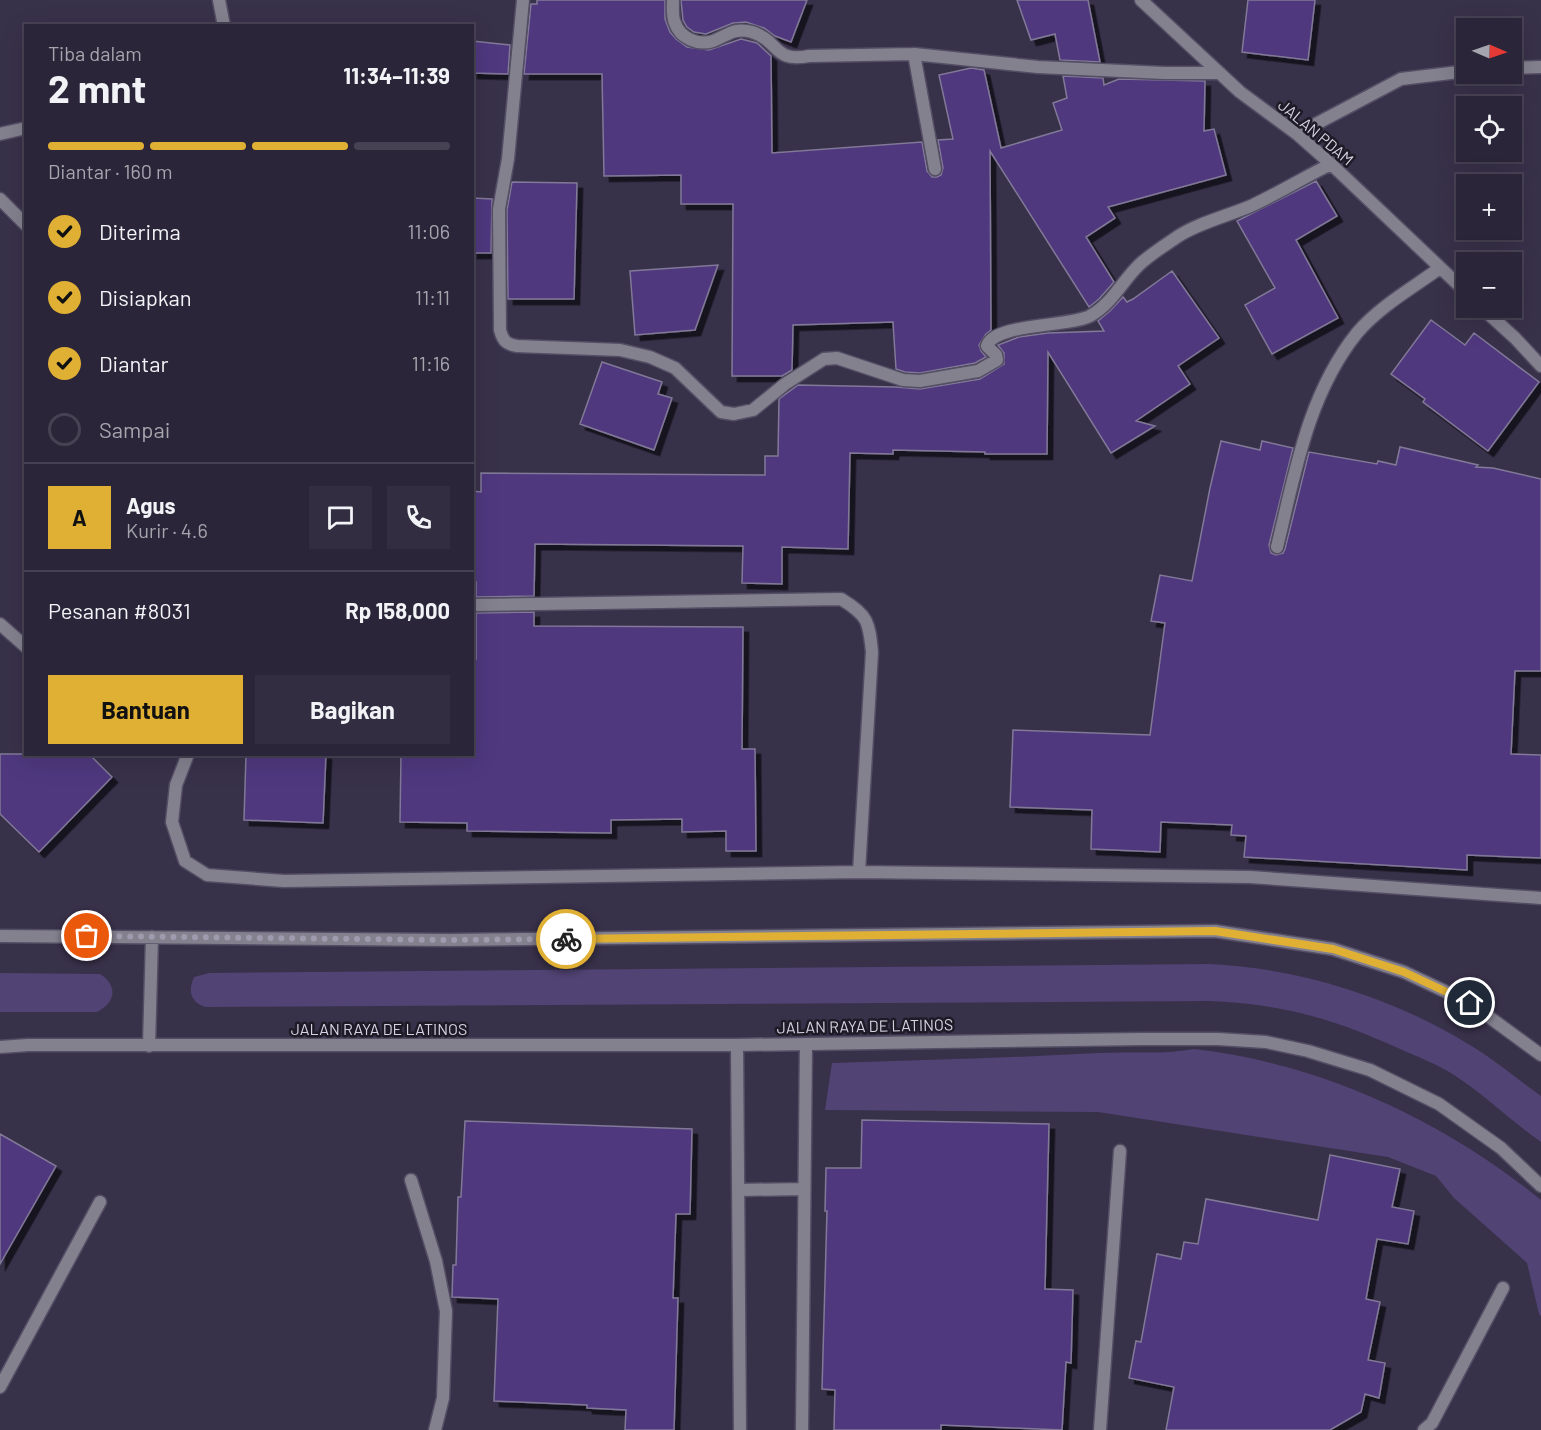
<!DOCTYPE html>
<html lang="id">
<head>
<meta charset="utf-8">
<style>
	:root { --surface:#2a2538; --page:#322d40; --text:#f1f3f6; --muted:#a5a5ae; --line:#464253; --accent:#e0b034 }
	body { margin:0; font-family:Barlow,sans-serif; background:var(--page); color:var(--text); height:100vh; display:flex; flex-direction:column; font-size:22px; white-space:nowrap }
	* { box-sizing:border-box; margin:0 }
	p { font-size:20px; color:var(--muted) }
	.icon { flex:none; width:33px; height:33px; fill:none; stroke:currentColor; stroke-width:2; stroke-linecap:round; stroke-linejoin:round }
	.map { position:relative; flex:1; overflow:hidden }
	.panel { position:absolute; left:24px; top:24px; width:450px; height:732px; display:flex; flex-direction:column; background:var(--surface); border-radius:0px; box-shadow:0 6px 24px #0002,0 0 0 2px var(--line) }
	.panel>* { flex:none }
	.needle { width:39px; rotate:92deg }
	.buttons { position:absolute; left:1456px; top:18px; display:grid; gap:12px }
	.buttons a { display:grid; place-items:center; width:66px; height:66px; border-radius:0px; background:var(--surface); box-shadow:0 6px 24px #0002,0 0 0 2px var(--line); font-size:30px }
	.pin { position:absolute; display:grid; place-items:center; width:51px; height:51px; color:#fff; margin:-26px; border:3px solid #fff; border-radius:50%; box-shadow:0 2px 6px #0007 }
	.courier { position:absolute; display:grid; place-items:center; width:60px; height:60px; margin:-30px; border:4px solid #e0b034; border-radius:50%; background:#fff; color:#222; box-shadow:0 2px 8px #0007 }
	.head em { font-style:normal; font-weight:700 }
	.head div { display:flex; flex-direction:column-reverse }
	.head { display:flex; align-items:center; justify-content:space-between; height:102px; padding:0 24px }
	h1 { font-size:39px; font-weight:700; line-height:45px }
	.bar { display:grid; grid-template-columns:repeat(4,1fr); gap:9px 6px; align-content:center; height:72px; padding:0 24px }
	.bar i { height:8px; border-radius:4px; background:var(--line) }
	.bar .current { background:var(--accent) }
	.bar p { grid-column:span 4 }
	.line { display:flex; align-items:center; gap:15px; padding:0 24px; border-top:2px solid var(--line) }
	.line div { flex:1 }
	.round { display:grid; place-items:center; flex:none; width:63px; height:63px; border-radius:0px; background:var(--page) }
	ol { padding:0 24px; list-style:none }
	li { display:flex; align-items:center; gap:18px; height:66px }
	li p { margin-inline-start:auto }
	li .icon { padding:6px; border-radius:50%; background:var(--accent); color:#111; stroke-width:4 }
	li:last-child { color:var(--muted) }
	li i { width:33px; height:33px; border:3px solid var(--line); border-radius:50% }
	.button { display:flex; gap:12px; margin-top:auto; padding:12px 24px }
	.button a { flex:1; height:69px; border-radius:0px; background:var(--accent); color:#111; font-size:24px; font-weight:700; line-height:69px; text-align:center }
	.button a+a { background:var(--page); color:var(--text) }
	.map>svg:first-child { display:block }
	.green { fill:#514373 }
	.building { fill:#4f377e; stroke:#817997; stroke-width:1.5; filter:url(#shadow) }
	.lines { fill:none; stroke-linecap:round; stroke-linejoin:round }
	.minor-casing { stroke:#544e65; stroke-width:15 }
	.minor { stroke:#84818f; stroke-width:12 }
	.done { stroke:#9f9aad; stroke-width:6; stroke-dasharray:0 10.8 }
	.route { stroke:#e0b034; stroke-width:8 }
	.labels { text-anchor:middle; stroke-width:5; stroke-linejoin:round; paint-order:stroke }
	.street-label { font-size:16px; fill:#d6d2e2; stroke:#1e1b27 }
</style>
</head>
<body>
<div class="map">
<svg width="1541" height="1430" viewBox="0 0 1541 1430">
	<defs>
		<filter id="shadow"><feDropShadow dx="5.5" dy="5.5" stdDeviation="0" flood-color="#0009"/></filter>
	</defs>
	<rect width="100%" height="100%" fill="#38314a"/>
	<path class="green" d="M 1209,964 C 1299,968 1392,997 1470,1045 C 1495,1060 1517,1079 1541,1096 L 1541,1142 C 1511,1121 1485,1095 1454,1075 C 1437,1064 1418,1057 1400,1049 C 1334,1019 1283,1004 1210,1001 L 205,1007 C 190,1002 188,991 194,977 L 209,973 Z
		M 0,973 L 100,974 C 118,985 116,1003 97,1012 L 0,1012 Z
		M 1194,1049 C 1320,1063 1443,1120 1541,1200 L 1541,1316 L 1539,1314 L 1527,1263 L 1454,1198 L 1436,1176 L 1388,1157 L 1098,1112 L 825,1110 L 832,1063 C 921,1060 1010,1058 1098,1053 C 1131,1051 1162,1055 1194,1049 Z"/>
	<path class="building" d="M 537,0 L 665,0 L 665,19 L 670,32 L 676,39 L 687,47 L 709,50 L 741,39 L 757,43 L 771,56 L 772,153 L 922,142 L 927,171 L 932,177 L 937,177 L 941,175 L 943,168 L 938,140 L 953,139 L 939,75 L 971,68 L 984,70 L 1001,148 L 1062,130 L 1053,103 L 1067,98 L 1063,76 L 1103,78 L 1104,85 L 1119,79 L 1205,81 L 1204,131 L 1214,129 L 1226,175 L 1108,207 L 1115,218 L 1086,237 L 1114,282 L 1099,299 L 1089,307 L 990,151 L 991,330 L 986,334 L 979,345 L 981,351 L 986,357 L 975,363 L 920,373 L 905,372 L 896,369 L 893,322 L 793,325 L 792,370 L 782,376 L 732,376 L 733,204 L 681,204 L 681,175 L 604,176 L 602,74 L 524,74 L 531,4 L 537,4 Z
		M 681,0 L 807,0 L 791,42 L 775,36 L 764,28 L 746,22 L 733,23 L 706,34 L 694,32 L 687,27 L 683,20 Z
		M 1017,0 L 1088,0 L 1100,62 L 1060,60 L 1055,34 L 1031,40 Z
		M 1248,0 L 1315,0 L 1308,60 L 1242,52 Z
		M 472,41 L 510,45 L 508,74 L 472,73 Z
		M 1316,181 L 1337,216 L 1296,240 L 1338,318 L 1272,354 L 1245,305 L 1275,288 L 1237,221 Z
		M 512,182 L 577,183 L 574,299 L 508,299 L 507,210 Z
		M 472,198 L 492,199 L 491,253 L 472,253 Z
		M 718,265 L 695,330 L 635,335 L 630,271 Z
		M 1172,271 L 1219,338 L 1178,366 L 1190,384 L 1136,421 L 1155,426 L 1111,453 L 1048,352 L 1047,454 L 985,454 L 985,452 L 893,450 L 893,454 L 850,453 L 848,549 L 782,547 L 782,584 L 742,583 L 743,546 L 535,544 L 534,596 L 476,597 L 476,582 L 472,582 L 472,491 L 481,492 L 481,473 L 765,475 L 765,456 L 778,456 L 779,399 L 798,385 L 896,387 L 920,389 L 980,379 L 1004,364 L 1004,353 L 998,345 L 1019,337 L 1048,333 L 1104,331 L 1098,321 L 1110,311 L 1123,297 L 1127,302 L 1133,299 Z
		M 1431,320 L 1465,345 L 1474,333 L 1539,382 L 1488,451 L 1423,402 L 1425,399 L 1391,374 Z
		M 602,362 L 662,382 L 658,394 L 672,398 L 654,450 L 580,424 Z
		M 1221,441 L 1260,450 L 1262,441 L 1293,448 L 1269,545 L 1271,553 L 1276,555 L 1283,553 L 1285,549 L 1309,452 L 1377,464 L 1378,461 L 1396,465 L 1400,447 L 1478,465 L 1476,467 L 1493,468 L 1541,479 L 1541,671 L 1515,671 L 1511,754 L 1541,755 L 1541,858 L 1467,855 L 1467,870 L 1244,857 L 1246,836 L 1231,835 L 1232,825 L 1161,822 L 1160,852 L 1091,849 L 1092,810 L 1010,807 L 1013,730 L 1150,735 L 1165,623 L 1151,621 L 1160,575 L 1192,581 L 1210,488 Z
		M 534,612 L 534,626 L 743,627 L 742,749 L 755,749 L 756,851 L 726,851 L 726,831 L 682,832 L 682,819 L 611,820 L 611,833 L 467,831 L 467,823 L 400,822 L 401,754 L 472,754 L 472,659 L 476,659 L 476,613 Z
		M 0,754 L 89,754 L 112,777 L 39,852 L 0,814 Z
		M 246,754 L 326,754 L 323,823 L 244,820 Z
		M 862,1120 L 1049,1124 L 1045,1289 L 1073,1290 L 1071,1363 L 1066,1362 L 1062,1430 L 941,1425 L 941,1430 L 834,1430 L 835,1390 L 822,1389 L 827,1211 L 825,1211 L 826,1168 L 861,1168 Z
		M 465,1121 L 692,1129 L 690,1214 L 676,1214 L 673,1298 L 678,1298 L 674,1430 L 625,1430 L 626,1410 L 587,1408 L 587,1405 L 494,1401 L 498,1299 L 452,1297 L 453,1265 L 456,1265 L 458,1197 L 461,1197 Z
		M 0,1134 L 56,1166 L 0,1264 Z
		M 1330,1155 L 1400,1169 L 1392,1207 L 1414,1211 L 1408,1244 L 1377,1239 L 1366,1299 L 1380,1302 L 1368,1360 L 1385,1363 L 1379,1398 L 1365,1394 L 1361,1412 L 1330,1430 L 1166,1430 L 1174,1387 L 1129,1378 L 1136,1341 L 1141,1342 L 1157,1254 L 1181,1259 L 1184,1242 L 1198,1244 L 1206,1199 L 1318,1220 Z"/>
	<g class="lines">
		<g class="minor-casing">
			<path id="minor" d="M 219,0 L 224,26
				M 523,0 L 508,159 L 499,209 L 500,330 C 503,341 506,344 517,346 L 620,350 L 650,357 L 675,368 L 721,412 L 734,414 L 753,410 L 785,384 L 824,359 L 837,358 L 903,380 L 920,381 L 978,371 L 997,360 L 996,355 L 987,346 C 994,323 1069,327 1090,316 C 1112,304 1122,281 1140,264 C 1151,254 1165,245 1177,237 C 1197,223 1231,215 1253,205 C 1280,192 1305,177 1331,164
				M 673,0 C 673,7 672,17 675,23 C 680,38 698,46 713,41 C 728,35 734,27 752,32 C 780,41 773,63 809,56 L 914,54
				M 1141,0 L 1240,92 L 1297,134 L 1331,164 L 1467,293
				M 1512,68 L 1541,67
				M 0,134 L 26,128
				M 1297,134 L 1401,79 L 1467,71
				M 935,169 L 914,54 L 1038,67 L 1164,73 L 1220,73
				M 0,199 L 26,225
				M 1482,308 L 1515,338 L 1541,366
				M 1277,547 C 1295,473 1308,394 1357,333 C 1379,307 1412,288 1440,268
				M 472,605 L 841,599 C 868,615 869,622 872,652 L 859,872
				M 0,624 L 26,647
				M 188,754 L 176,785 L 172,822 L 185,861 L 207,875 L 284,881 L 859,872 L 1250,877 L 1541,898
				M 0,936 L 449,940 L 1215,931 L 1333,949 L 1404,972 L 1470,1003 L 1541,1055
				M 737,1045 L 740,1430
				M 149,1046 L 152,937
				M 0,1047 L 28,1045 L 737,1045 L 1142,1039 L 1218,1039 L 1266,1042 L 1308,1051 L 1370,1070 L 1439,1104 L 1501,1148 L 1541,1186
				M 411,1180 L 436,1261 L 446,1311 L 443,1398 L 435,1430
				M 739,1190 L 804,1189
				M 0,1387 L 100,1202
				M 802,1430 L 806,1044
				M 1100,1430 L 1120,1151
				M 1424,1430 L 1432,1423 L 1503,1288"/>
		</g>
		<use href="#minor" class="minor"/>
	</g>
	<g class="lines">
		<path class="done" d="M 87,936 L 449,940 L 566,939"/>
		<path class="route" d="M 566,939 L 1215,931 L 1333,949 L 1404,972 L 1470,1003"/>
	</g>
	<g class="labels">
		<g class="street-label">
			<text transform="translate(1316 132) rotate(40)" y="6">JALAN PDAM</text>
			<text transform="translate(865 1026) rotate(-1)" y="6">JALAN RAYA DE LATINOS</text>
			<text x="379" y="1035">JALAN RAYA DE LATINOS</text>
		</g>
	</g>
</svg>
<div class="buttons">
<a><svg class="needle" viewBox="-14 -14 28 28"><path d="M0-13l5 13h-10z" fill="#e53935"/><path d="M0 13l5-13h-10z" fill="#a5a5ae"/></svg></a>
<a><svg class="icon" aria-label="locate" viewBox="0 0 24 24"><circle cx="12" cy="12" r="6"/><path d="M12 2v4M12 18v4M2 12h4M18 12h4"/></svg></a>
<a>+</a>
<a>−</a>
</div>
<div class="pin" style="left:87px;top:936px;background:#ea580c"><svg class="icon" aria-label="bag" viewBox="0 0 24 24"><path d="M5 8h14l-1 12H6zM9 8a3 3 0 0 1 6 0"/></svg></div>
<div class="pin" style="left:1470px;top:1003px;background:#1f2937"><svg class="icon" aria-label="home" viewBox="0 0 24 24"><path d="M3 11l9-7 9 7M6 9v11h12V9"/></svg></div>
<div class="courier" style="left:566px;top:939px"><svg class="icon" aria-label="bike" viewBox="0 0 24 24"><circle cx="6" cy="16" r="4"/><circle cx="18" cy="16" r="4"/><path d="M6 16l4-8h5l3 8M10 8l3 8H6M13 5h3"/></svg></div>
<section class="panel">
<div class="head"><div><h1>2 mnt</h1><p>Tiba dalam</p></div><em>11:34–11:39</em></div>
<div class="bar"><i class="current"></i><i class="current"></i><i class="current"></i><i></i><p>Diantar · 160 m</p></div>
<ol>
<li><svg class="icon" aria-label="check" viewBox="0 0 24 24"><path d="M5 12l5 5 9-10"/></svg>Diterima<p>11:06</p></li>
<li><svg class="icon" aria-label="check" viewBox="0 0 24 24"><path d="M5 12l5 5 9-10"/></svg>Disiapkan<p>11:11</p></li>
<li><svg class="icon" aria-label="check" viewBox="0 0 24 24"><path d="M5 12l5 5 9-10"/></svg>Diantar<p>11:16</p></li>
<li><i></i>Sampai</li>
</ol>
<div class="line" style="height:108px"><b class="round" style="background:var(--accent);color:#111">A</b><div><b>Agus</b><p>Kurir · 4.6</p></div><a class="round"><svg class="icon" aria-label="chat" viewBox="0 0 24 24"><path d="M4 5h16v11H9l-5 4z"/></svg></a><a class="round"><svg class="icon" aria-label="phone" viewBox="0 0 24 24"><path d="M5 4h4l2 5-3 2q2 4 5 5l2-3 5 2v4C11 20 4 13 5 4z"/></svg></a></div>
<div class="line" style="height:78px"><div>Pesanan #8031</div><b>Rp 158,000</b></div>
<div class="button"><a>Bantuan</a><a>Bagikan</a></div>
</section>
</div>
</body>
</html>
